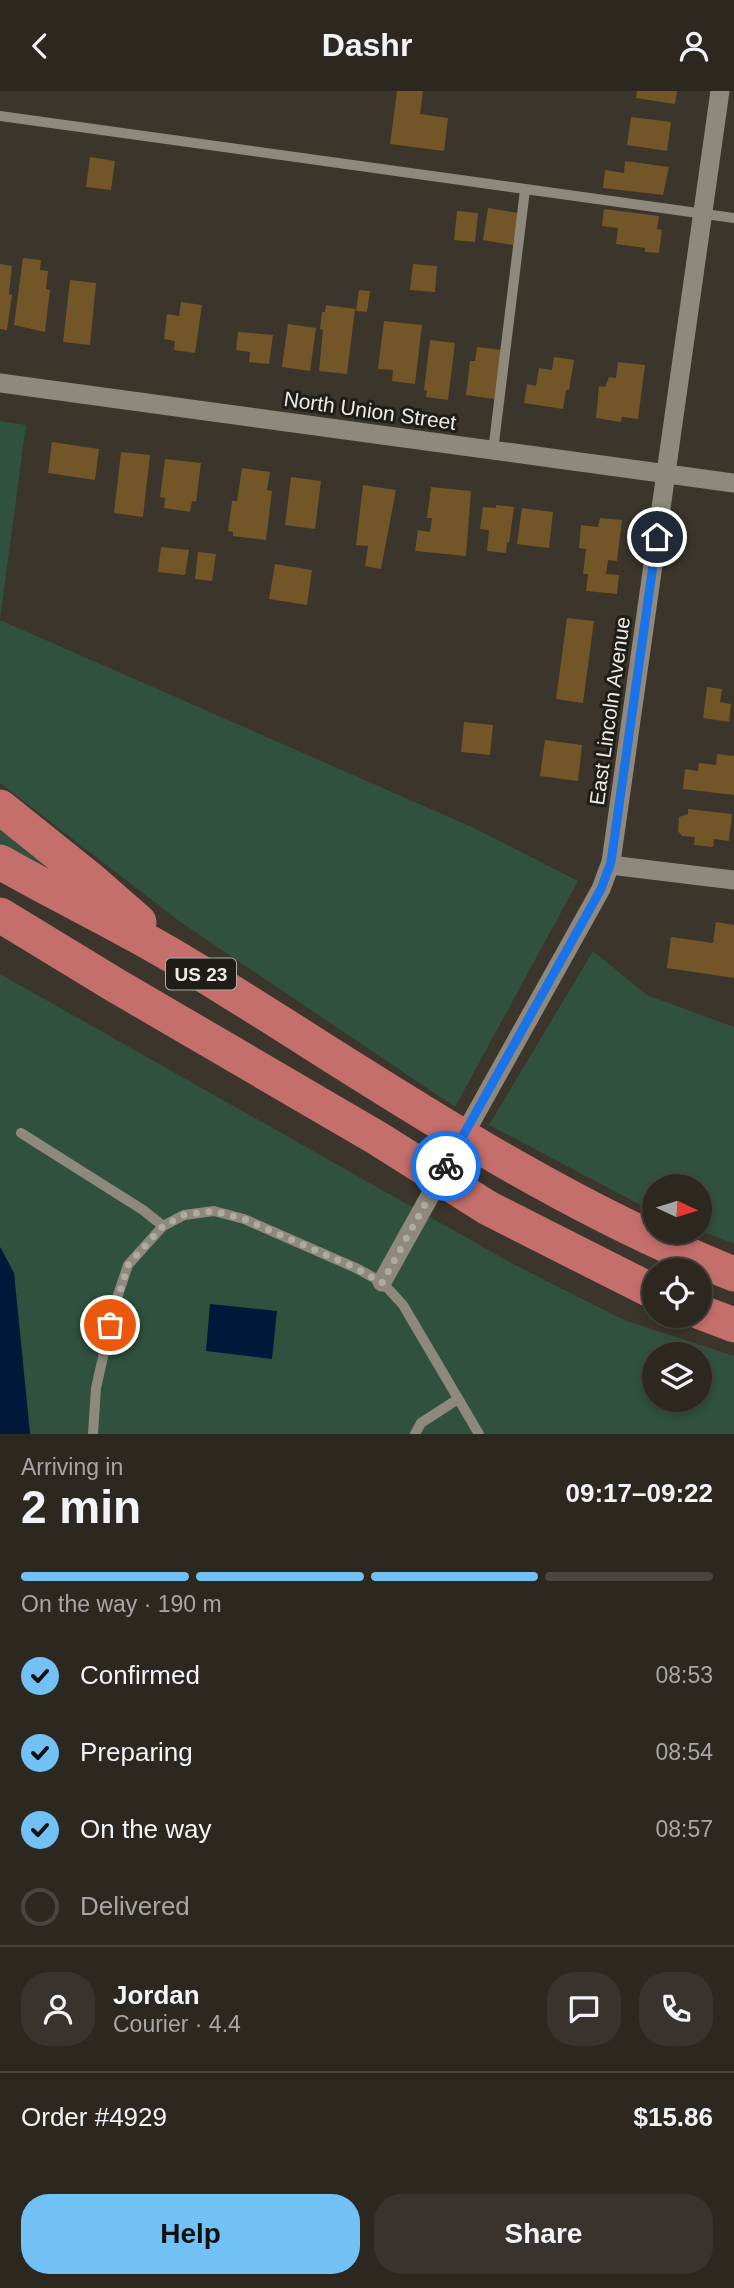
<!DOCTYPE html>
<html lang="en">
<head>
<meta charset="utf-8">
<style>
	:root { --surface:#2c2820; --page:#38342d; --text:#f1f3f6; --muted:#a6a6a5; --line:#48443e; --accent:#71c1f5 }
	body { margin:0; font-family:Arial,sans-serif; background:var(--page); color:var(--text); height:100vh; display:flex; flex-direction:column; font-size:26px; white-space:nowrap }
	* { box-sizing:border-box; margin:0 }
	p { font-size:23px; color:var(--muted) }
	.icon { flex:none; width:38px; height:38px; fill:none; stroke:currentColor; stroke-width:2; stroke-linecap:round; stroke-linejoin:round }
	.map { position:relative; height:1343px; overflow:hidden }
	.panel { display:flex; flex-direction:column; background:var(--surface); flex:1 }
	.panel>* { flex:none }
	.needle { width:46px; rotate:94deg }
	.controls { position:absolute; left:642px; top:1083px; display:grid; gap:14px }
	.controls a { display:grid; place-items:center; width:70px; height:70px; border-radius:50%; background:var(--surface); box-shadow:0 4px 10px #0003,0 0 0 2px var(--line); font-size:35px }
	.pin { position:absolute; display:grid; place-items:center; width:60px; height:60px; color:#fff; margin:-30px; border:4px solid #fff; border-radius:50%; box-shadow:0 2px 7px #0007 }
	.courier { position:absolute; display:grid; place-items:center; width:70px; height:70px; margin:-35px; border:5px solid #1a73e8; border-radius:50%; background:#fff; color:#222; box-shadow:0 2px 9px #0007 }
	.head em { font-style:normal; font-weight:600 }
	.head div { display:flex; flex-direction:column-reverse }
	.head { display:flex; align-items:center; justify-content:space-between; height:119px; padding:0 21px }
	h1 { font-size:46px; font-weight:600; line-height:52px }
	.bar { display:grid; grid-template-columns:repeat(4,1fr); gap:10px 7px; align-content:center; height:84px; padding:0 21px }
	.bar i { height:9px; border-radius:5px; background:var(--line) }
	.bar .selected { background:var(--accent) }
	.bar p { grid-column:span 4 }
	.line { display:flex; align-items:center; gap:18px; padding:0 21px; border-top:2px solid var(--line) }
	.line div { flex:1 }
	.round { display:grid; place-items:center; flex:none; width:74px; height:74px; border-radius:28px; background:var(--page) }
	ol { padding:0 21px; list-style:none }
	li { display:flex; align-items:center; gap:21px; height:77px }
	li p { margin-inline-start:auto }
	li .icon { padding:7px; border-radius:50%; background:var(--accent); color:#111; stroke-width:4 }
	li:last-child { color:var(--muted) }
	li i { width:38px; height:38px; border:4px solid var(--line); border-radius:50% }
	.action { display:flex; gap:14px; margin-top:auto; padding:14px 21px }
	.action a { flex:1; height:80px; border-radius:28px; background:var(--accent); color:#111; font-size:28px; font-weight:600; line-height:80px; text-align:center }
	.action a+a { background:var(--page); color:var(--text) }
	header { display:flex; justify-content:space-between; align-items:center; height:91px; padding:0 21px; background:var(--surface); font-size:32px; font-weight:600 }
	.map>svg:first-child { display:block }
	.green { fill:#30513e; fill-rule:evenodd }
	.water { fill:#00193a }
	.building { fill:#725627 }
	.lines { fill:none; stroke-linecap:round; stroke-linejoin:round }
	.lane { stroke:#8f887d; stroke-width:10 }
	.street { stroke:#8f887d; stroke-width:19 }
	.highway { stroke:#c46f6b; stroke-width:35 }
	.done { stroke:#afaba3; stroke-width:7; stroke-dasharray:0 12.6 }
	.route { stroke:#1a73e8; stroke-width:9 }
	.labels { text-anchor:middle; stroke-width:6; stroke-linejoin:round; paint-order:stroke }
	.shield { fill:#1f1d18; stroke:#b0aca7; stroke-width:2 }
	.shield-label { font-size:19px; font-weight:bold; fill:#eeeae4 }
	.street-label { font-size:21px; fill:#eeeae4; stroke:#1f1d18 }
</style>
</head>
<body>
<header><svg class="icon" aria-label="back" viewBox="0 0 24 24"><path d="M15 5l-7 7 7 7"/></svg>Dashr<svg class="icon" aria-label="person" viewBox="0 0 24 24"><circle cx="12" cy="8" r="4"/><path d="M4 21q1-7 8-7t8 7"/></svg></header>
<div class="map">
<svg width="734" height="1343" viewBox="0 0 734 1343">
	<rect width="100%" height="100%" fill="#3b352b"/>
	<path class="green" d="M 0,330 L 26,334 L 0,529 L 474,737 L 578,790 L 455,1016 L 179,830 L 0,692 Z
		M 0,731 L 57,774 L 51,785 L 0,757 Z
		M 593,860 L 647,904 L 734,936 L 734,1153 L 700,1139 L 700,1096 L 654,1096 L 654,1121 L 489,1034 Z
		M 0,883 L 515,1174 L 624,1229 L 734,1265 L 734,1343 L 30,1343 L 14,1182 L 0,1156 ZM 654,1264 L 700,1264 L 700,1309 L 654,1309 Z"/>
	<path class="water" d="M 0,1156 L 14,1182 L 30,1343 L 0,1343 Z
		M 210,1213 L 277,1220 L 272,1268 L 206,1260 Z"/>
	<path class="building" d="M 397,0 L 423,0 L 420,23 L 448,27 L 444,60 L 390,53 Z
		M 637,0 L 677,0 L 675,13 L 636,7 Z
		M 631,26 L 671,31 L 667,60 L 627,54 Z
		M 90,66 L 115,70 L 111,99 L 86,96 Z
		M 625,70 L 669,76 L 663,104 L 603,97 L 605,79 L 624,82 Z
		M 488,117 L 518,122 L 513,154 L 483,149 Z
		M 604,118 L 659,125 L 657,138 L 662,139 L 659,162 L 645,161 L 645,157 L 616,153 L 618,137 L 602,135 Z
		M 457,120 L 478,122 L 475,151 L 454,149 Z
		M 23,167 L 41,169 L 40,179 L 48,180 L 46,198 L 50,199 L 45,241 L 14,234 Z
		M 0,173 L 12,175 L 9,203 L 12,204 L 7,239 L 0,238 Z
		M 413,173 L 437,175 L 435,201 L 410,199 Z
		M 70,189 L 96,192 L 90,254 L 63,251 Z
		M 359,199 L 370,200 L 367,221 L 356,220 Z
		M 181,211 L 202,214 L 195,262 L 174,259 L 175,250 L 164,248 L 167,223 L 179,225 Z
		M 326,214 L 355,218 L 347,283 L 319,280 L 323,239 L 320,238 L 322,221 L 325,221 Z
		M 384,230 L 422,234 L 415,293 L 392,290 L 393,279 L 378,278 Z
		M 288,233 L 316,237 L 310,280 L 282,276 Z
		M 238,241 L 273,244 L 269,273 L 249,271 L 250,261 L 236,259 Z
		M 430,249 L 455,252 L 448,309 L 426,306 L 427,300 L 424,299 Z
		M 477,256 L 501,259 L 495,308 L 466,304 L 470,270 L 475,270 Z
		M 554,266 L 574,269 L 569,299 L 566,299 L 563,318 L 524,312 L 527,293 L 536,295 L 539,277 L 552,279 Z
		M 618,271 L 645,274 L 638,328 L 622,326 L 621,331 L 596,327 L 599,295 L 605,296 L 609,286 L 616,287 Z
		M 52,351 L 99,358 L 95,389 L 48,382 Z
		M 121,361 L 150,364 L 143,426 L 114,422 Z
		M 165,368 L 201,372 L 196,411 L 192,410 L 190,421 L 164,417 L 165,407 L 160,406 Z
		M 242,377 L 270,381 L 267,399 L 272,400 L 266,449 L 233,445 L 233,441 L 228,440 L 232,410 L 237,410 Z
		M 291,386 L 321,390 L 315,438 L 285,434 Z
		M 363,394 L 396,399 L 381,478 L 365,475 L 368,455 L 356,454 Z
		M 431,396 L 471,400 L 466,465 L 415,460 L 418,439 L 430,441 L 432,427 L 427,427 Z
		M 496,414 L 514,416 L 509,452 L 507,451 L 506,462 L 487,460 L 489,439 L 480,438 L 483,416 L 496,417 Z
		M 522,417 L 553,421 L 549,457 L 517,453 Z
		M 600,427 L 622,429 L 617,470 L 608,469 L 606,483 L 619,484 L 617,503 L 586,500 L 588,483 L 583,483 L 586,458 L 579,457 L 581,434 L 598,436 Z
		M 161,456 L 189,459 L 185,484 L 158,481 Z
		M 198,461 L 216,463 L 212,490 L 195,488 Z
		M 275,473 L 312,479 L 307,514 L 269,508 Z
		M 567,527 L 594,530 L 583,612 L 556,608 Z
		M 707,596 L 722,598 L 720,611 L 731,613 L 729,631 L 703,627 Z
		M 464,631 L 493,634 L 490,664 L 461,661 Z
		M 545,649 L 582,654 L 578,690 L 540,685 Z
		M 717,663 L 734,665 L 734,704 L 683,698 L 685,678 L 698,680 L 699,672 L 716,674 Z
		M 688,718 L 732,723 L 729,750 L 714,748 L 713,756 L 694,754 L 695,746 L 682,745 L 678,740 L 679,726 L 688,723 Z
		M 716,831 L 734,834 L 734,887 L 667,877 L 671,846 L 713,852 Z"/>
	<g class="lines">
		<path class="lane" d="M 0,25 L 734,127
			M 493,360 L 525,99
			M 21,1042 L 143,1119 L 163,1135
			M 93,1343 L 96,1297 L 115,1213 L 128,1174 L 163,1135 L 184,1124 L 214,1120 L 244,1128 L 356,1177 L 382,1191 L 403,1214 L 479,1343
			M 415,1343 L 421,1332 L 458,1308"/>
		<path class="street" d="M 0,292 L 734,392
			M 610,774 L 734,789
			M 382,1191 L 601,798 L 611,771 L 720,0"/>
		<path class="highway" d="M 0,716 L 91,789 L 139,831
			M 0,771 C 61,806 126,836 186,873 C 365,982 538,1106 734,1183
			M 0,824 L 115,894 L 377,1047 L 488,1117 L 654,1201
			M 700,1221 L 734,1234"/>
	</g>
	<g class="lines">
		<path class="done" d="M 110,1234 L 128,1174 L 163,1135 L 184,1124 L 214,1120 L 244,1128 L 356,1177 L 382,1192 L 446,1075"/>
		<path class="route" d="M 446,1075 L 601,798 L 611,771 L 657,446"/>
	</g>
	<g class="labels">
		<rect class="shield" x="166" y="867.5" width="70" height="31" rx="5"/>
		<g class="shield-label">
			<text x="201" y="890">US 23</text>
		</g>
		<g class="street-label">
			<text transform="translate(370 320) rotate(8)" y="7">North Union Street</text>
			<text transform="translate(610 620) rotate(-82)" y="7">East Lincoln Avenue</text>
		</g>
	</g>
</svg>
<div class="controls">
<a><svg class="needle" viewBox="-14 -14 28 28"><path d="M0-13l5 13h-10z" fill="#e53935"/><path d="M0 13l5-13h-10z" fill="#a6a6a5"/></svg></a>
<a><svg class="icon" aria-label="locate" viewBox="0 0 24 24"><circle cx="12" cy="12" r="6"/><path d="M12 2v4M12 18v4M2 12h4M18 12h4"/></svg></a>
<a><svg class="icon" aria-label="layers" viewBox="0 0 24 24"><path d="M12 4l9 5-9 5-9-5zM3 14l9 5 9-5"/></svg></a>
</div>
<div class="pin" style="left:110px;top:1234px;background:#ea580c"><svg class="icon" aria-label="bag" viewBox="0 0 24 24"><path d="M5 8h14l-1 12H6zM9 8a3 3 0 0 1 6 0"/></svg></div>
<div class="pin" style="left:657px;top:446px;background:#1f2937"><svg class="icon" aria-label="home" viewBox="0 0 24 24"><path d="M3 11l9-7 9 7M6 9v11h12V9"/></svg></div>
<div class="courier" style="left:446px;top:1075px"><svg class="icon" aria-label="bike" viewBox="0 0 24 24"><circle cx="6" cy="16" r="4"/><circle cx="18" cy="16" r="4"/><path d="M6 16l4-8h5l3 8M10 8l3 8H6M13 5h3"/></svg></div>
</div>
<section class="panel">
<div class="head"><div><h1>2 min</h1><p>Arriving in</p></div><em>09:17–09:22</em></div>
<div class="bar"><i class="selected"></i><i class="selected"></i><i class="selected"></i><i></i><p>On the way · 190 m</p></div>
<ol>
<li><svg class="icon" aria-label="check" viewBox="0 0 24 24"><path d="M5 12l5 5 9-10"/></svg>Confirmed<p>08:53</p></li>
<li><svg class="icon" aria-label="check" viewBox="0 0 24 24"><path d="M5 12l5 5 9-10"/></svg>Preparing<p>08:54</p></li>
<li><svg class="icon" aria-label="check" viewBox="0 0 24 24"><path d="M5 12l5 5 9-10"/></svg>On the way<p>08:57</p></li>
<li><i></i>Delivered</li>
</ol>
<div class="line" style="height:126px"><a class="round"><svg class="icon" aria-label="person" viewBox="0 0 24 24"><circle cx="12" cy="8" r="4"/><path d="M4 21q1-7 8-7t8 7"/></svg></a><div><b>Jordan</b><p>Courier · 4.4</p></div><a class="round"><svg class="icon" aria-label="chat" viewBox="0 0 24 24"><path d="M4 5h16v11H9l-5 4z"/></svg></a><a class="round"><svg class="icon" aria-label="phone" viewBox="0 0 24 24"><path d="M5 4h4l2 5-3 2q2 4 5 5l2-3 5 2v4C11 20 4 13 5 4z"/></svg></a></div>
<div class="line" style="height:91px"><div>Order #4929</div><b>$15.86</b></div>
<div class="action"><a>Help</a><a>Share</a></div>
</section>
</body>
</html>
